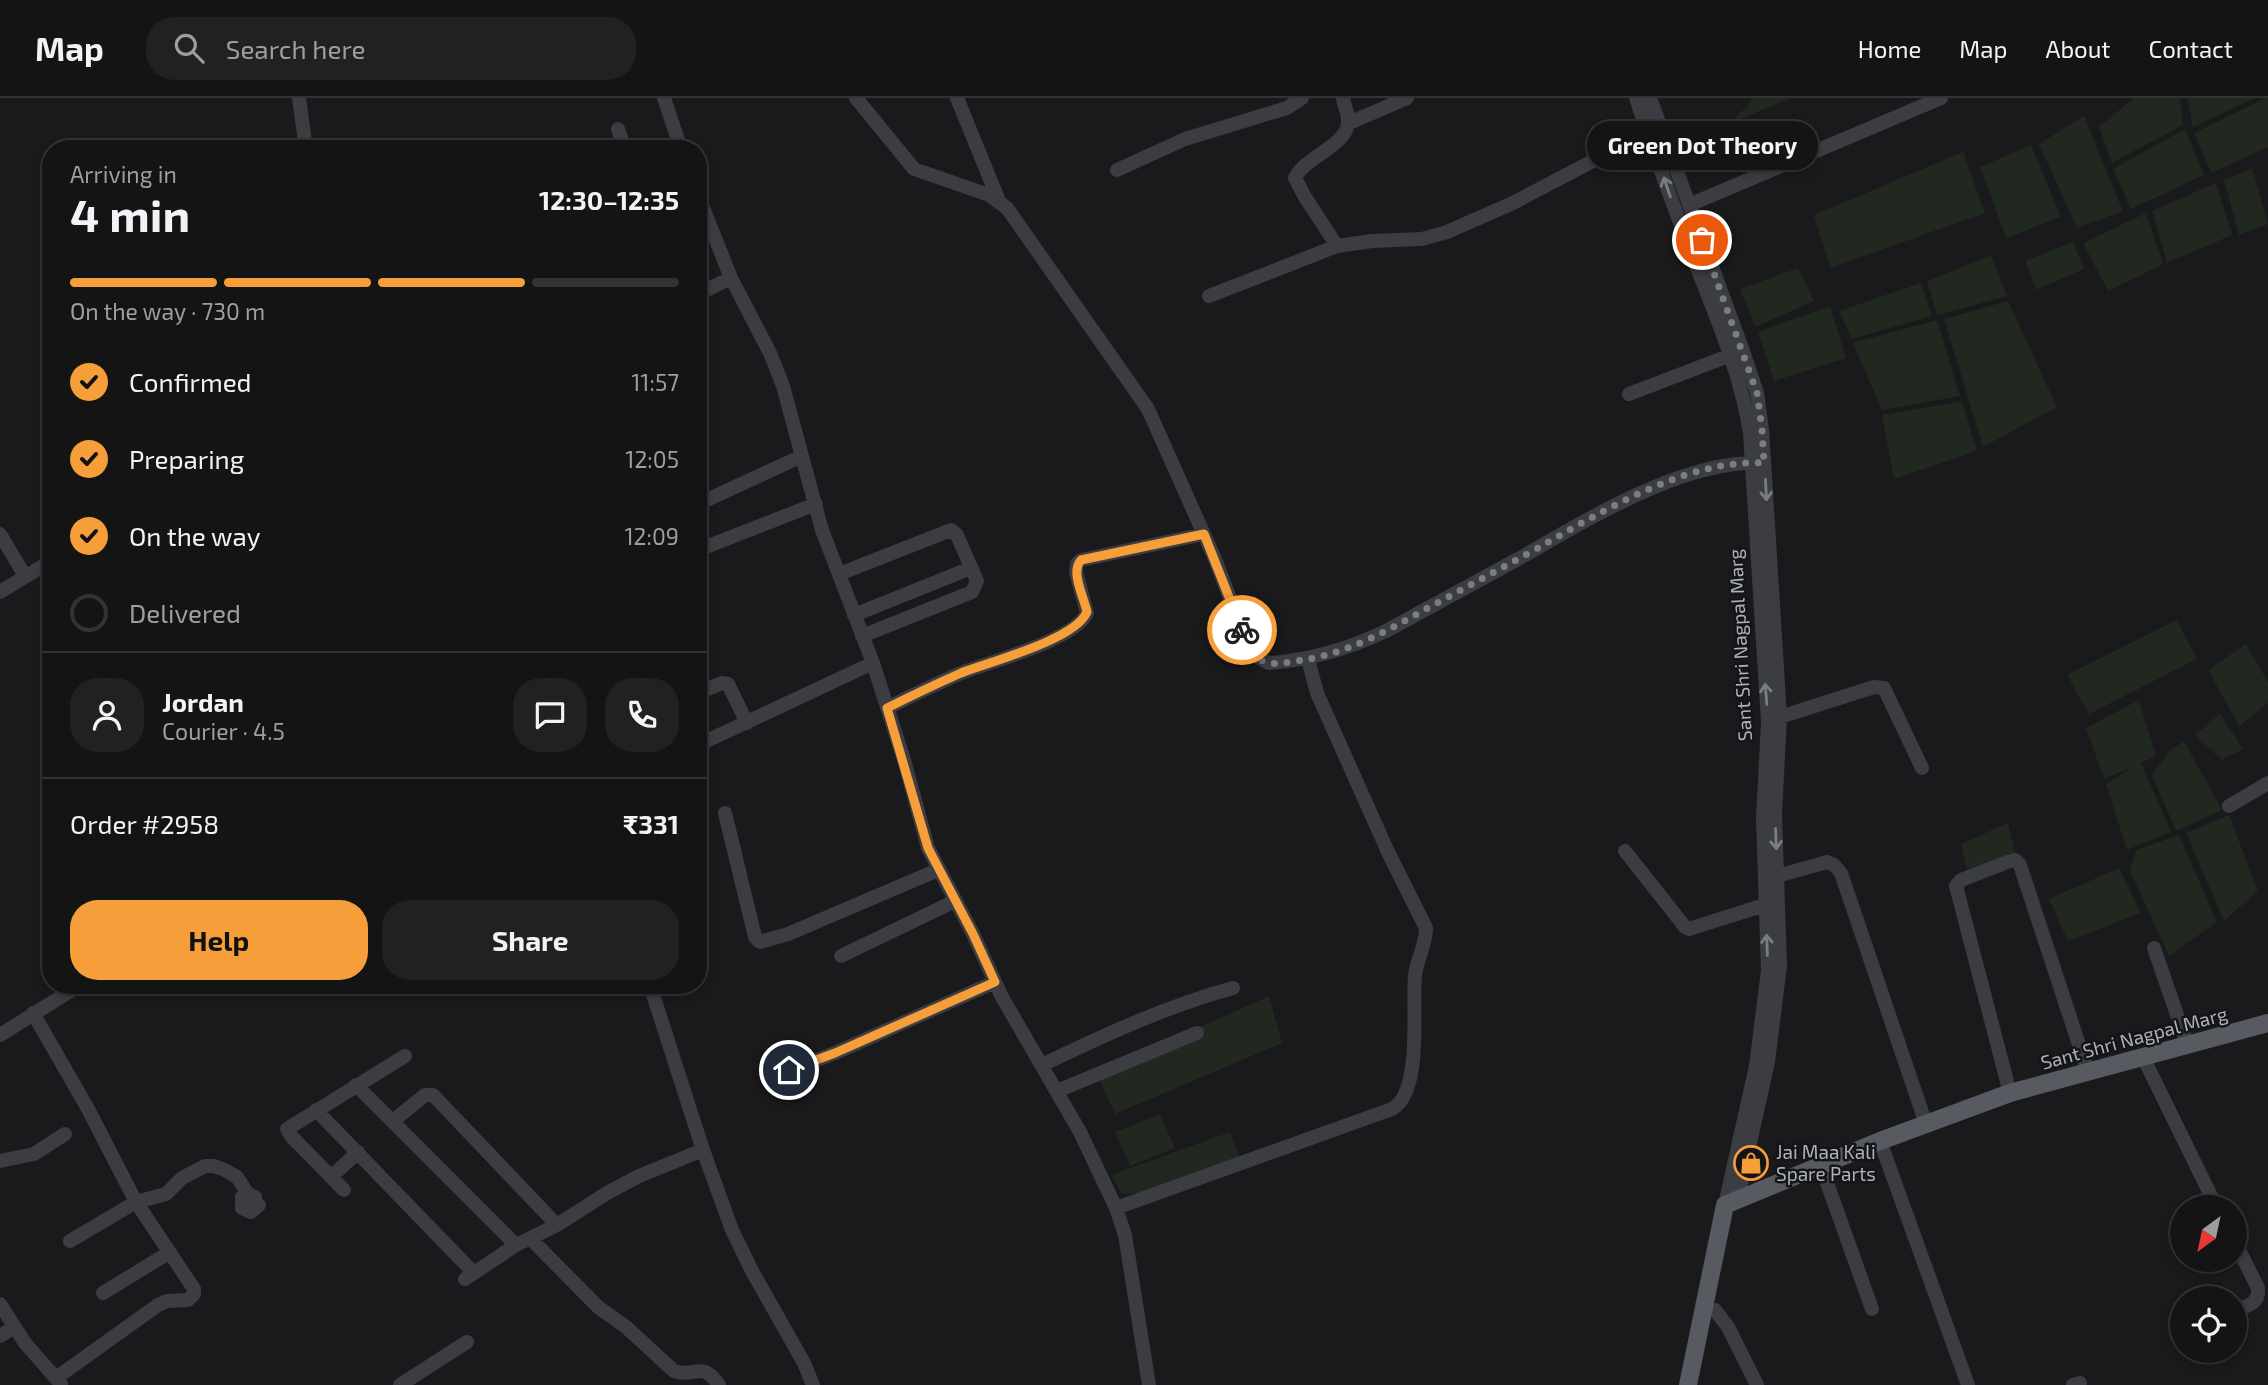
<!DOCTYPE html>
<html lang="en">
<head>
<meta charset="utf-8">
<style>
	:root { --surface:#141415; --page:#212122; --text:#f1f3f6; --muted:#9d9ea0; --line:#333334; --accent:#f69e39 }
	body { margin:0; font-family:"Exo 2",sans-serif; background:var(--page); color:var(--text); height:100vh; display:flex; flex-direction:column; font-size:26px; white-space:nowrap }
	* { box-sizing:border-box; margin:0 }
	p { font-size:23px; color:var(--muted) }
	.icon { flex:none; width:38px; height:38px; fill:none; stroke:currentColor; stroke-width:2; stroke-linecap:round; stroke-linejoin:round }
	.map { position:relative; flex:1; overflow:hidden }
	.panel { position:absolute; left:42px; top:42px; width:665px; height:854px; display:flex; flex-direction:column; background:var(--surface); border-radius:28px; box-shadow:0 4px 10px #0003,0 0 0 2px var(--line) }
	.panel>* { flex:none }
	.needle { width:46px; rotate:213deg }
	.fabs { position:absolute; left:2170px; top:1097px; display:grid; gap:14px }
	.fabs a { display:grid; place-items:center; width:77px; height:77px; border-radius:50%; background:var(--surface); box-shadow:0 4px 10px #0003,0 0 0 2px var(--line); font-size:35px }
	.pin { position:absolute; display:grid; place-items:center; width:60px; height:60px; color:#fff; margin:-30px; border:4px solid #fff; border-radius:50%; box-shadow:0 2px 7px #0007 }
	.courier { position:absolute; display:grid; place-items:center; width:70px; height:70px; margin:-35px; border:5px solid #f69e39; border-radius:50%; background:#fff; color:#222; box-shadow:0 2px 9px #0007 }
	.bubble { position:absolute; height:49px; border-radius:24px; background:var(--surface); box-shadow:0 4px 10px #0003,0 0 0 2px var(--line); font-size:23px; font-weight:700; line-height:49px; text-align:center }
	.summary em { font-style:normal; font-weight:700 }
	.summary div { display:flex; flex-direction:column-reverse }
	.summary { display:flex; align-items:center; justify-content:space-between; height:119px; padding:0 28px }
	h1 { font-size:46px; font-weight:700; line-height:52px }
	.bar { display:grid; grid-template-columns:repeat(4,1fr); gap:10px 7px; align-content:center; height:84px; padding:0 28px }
	.bar i { height:9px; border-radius:5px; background:var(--line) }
	.bar .current { background:var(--accent) }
	.bar p { grid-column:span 4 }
	.line { display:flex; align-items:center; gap:18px; padding:0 28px; border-top:2px solid var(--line) }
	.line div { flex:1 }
	.round { display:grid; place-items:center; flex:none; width:74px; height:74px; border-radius:28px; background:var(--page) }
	ol { padding:0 28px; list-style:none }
	li { display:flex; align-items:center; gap:21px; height:77px }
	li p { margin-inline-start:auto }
	li .icon { padding:7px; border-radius:50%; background:var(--accent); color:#111; stroke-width:4 }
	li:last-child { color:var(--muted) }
	li i { width:38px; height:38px; border:4px solid var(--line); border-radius:50% }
	.action { display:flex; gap:14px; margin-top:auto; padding:14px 28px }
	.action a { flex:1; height:80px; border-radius:28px; background:var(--accent); color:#111; font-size:28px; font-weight:700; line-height:80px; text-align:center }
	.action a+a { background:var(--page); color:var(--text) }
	header { display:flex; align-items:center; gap:42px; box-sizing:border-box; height:98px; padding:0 35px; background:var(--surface); border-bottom:2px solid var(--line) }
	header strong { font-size:33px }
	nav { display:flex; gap:38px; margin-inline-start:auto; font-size:24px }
	.search { width:490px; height:63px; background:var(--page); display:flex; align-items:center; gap:18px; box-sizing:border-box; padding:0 24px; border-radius:28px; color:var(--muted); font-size:26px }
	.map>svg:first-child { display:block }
	.green { fill:#202820 }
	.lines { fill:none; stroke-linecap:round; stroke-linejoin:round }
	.minor { stroke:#3b3d42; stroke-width:14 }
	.major { stroke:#575a61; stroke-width:18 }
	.oneway { stroke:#797e85 }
	.done { stroke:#797d84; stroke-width:7; stroke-dasharray:0 12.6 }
	.route { stroke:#f69e39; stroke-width:9 }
	.labels { text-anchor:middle; stroke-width:5; stroke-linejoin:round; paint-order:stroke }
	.street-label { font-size:19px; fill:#acb3bc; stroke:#151518 }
	.poi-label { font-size:19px; fill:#acb3bc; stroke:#151518; text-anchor:start }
</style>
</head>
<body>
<header>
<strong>Map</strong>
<div class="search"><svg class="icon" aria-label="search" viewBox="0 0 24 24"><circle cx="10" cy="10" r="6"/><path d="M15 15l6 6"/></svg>Search here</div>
<nav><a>Home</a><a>Map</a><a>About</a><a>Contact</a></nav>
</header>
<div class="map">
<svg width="2268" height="1287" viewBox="0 0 2268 1287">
	<rect width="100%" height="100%" fill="#1a1a1c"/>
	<path class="green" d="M 1751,0 L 1790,0 L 1731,25 L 1752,3 Z
		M 2134,0 L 2180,0 L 2183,27 L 2112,65 L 2099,29 Z
		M 2187,0 L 2255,0 L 2193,29 Z
		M 2266,0 L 2268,0 L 2268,49 L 2211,75 L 2194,35 Z
		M 2084,18 L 2123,113 L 2077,130 L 2039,46 Z
		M 2185,31 L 2204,77 L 2131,111 L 2113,71 Z
		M 2031,47 L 2061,119 L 2006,140 L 1980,69 Z
		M 1963,54 L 1985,115 L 1830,170 L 1814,117 Z
		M 2252,70 L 2268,126 L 2239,137 L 2224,82 Z
		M 2216,85 L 2232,137 L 2167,165 L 2152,113 Z
		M 2146,115 L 2163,166 L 2108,193 L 2083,145 Z
		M 2073,144 L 2084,171 L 2036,192 L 2025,163 Z
		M 1991,157 L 2007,198 L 1937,217 L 1927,183 Z
		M 1798,170 L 1814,203 L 1755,229 L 1740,191 Z
		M 1921,185 L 1932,218 L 1852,241 L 1839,213 Z
		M 2008,203 L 2057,309 L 1983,349 L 1944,221 Z
		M 1830,208 L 1846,260 L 1774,283 L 1758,234 Z
		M 1937,222 L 1960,298 L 1882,312 L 1853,245 Z
		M 1962,303 L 1977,353 L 1894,381 L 1882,317 Z
		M 2177,522 L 2197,561 L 2089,616 L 2067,577 Z
		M 2246,546 L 2268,584 L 2268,605 L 2239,628 L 2208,572 Z
		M 2139,602 L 2156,658 L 2141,665 L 2171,734 L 2127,752 L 2106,686 L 2134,668 L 2104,681 L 2086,630 Z
		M 2220,616 L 2243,651 L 2222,662 L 2195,637 Z
		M 2184,643 L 2222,712 L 2176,733 L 2152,677 L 2169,653 Z
		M 2229,717 L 2258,793 L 2224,823 L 2186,735 Z
		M 2008,725 L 2015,755 L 1967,772 L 1961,746 Z
		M 2179,737 L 2217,824 L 2169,858 L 2130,773 L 2136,752 Z
		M 2119,770 L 2141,815 L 2068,843 L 2049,801 Z
		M 1269,898 L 1282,945 L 1115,1016 L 1097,976 Z
		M 1160,1016 L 1175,1050 L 1130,1068 L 1115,1034 Z
		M 1230,1034 L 1241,1063 L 1137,1096 L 1121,1095 L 1111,1077 Z"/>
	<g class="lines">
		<path class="minor" d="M 299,0 L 306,51
			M 664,0 L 681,51
			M 856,0 L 914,71 L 989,97 L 1007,110 L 1148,311 L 1215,461 L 1247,545 L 1255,558 L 1269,565 C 1311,562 1348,551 1386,533 C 1430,509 1474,485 1518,461 C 1587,422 1683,361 1764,365
			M 957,0 L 999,103
			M 1636,0 C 1655,58 1676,115 1698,172 C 1719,226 1741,278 1750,335 L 1768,624 L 1763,720 L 1768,872 L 1756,968 L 1725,1107
			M 1650,0 L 1743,253 L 1757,295 L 1762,331 L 1780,619 L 1775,716 L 1780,868 L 1768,964 L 1737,1104
			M 1349,25 L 1407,0
			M 618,31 L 625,51
			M 1117,72 L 1185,41 L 1287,10 L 1302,0
			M 698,97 L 731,180 L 770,255 L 783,288 L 822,432 L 873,565 L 904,662 L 928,750 L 973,836 L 1002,899 L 1080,1034 L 1116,1110 L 1392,1011 C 1423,994 1412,908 1415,877 C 1417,861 1426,847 1426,830 L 1388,754 L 1317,595 L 1308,561
			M 1689,107 L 1941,0
			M 1337,148 L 1305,99 L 1295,80 C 1304,59 1350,47 1348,22 C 1348,15 1344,7 1343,0
			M 698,196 L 731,180
			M 1209,198 L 1337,148 L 1372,143 L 1422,141 L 1447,134 L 1513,105 L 1648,34
			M 1629,296 L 1731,257
			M 698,406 L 802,358
			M 0,436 L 25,478
			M 698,452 L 816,406
			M 839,476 L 951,432 L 957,437 L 977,483 L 972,494 L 862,538
			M 0,494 L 51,463
			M 854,517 L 971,470
			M 698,595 L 722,585 L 728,586 L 747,625
			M 887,610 C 911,598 936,586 961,575 C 989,564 1075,542 1087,515 L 1076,474 L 1077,466 L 1081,462 L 1204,436
			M 1780,619 L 1874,589 L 1884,590 L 1922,670
			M 698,647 L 873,565
			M 2229,708 L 2268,685
			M 725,715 L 755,839 L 760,844 L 788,836 L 938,772
			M 1625,753 L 1685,829 L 1689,831 L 1774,804
			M 1777,778 L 1827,764 L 1834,767 L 1841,775 L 1926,1026
			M 2154,850 L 2187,946
			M 841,858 L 955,803
			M 650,887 L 703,1052 L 732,1132 L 752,1173 L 804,1265 L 813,1287
			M 33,915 L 88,1011 L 136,1104 L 194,1191 L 194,1196 L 188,1202 L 167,1203 L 158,1207 L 56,1280
			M 0,937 L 80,887
			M 2143,959 L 2217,1110
			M 1042,967 C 1104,937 1167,908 1233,890
			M 789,973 L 835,955 L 995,884
			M 356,987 L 516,1147
			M 1057,993 L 1197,935
			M 2010,995 L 1956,788 L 1961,782 L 2010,763 L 2015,762 L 2020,767 L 2088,974
			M 316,1012 L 474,1175
			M 393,1023 L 425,997 L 433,997 L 557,1127
			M 1880,1043 L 1968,1287
			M 0,1063 L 34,1056 L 65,1036
			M 1821,1068 L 1872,1211
			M 331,1079 L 358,1054
			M 344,1092 L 291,1038 L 287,1031 L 405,958
			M 248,1096 L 242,1099 L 242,1110 L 251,1114 L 259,1107
			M 1116,1110 L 1125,1137 L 1149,1287
			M 530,1140 L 598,1209 L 626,1229 L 674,1273 C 694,1281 701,1261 719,1287
			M 70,1143 L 136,1104 L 166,1096 L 182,1080 L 205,1068 L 214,1068 L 225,1072 L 237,1079 L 248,1096 L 255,1099
			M 2235,1144 L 2258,1190 C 2260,1206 2246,1208 2235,1213
			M 465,1181 L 516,1147 L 557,1127 L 607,1095 L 639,1078 L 703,1052
			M 103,1195 L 170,1154
			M 0,1206 L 25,1245 L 61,1286
			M 1715,1212 L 1728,1229 L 1757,1287
			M 0,1238 L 14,1229
			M 400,1287 L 467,1244
			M 2073,1287 L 2080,1285"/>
		<path class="major" d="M 1688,1287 L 1725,1107 L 1880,1043 L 2010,995 L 2268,925"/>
	</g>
	<defs><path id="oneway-shaft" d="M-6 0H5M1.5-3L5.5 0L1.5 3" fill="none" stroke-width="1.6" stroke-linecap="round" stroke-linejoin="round" transform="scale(1.75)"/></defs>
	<g class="oneway">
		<use href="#oneway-shaft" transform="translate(1667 89) rotate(-109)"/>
		<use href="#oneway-shaft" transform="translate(1766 392) rotate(87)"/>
		<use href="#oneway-shaft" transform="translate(1766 596) rotate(-95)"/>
		<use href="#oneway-shaft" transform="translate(1776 741) rotate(88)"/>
		<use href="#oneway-shaft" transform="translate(1767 847) rotate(-92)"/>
	</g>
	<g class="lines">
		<path class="done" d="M 1242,532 C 1246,545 1251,560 1266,564 C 1277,568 1292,563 1303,562 C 1348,555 1387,533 1426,511 C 1463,491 1500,471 1538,450 C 1603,413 1687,361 1764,365 L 1762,331 L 1757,295 L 1702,142"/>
		<path class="route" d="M 789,972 L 835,955 L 995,884 L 973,836 L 928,750 L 887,610 C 911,598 936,586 961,575 C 989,564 1075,542 1087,514 C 1084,499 1070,474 1081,462 L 1204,436 L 1242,532"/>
	</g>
	<defs>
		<g id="shop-ring" transform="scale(1.75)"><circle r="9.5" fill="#151518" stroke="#f69e39" stroke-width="1.5"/><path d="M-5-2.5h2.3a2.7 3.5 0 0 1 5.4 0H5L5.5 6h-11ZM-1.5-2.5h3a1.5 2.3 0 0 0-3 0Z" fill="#f69e39"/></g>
	</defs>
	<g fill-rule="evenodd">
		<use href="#shop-ring" x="1751" y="1065"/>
	</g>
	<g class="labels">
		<g class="street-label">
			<text transform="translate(1740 547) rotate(-93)" y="7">Sant Shri Nagpal Marg</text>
			<text transform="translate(2134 940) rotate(-15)" y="7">Sant Shri Nagpal Marg</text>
		</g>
		<g class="poi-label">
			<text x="1776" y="1061">Jai Maa Kali<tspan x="1776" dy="22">Spare Parts</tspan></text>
		</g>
	</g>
</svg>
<div class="fabs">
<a><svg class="needle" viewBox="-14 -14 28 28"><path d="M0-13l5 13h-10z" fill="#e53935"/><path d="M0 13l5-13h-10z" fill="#9d9ea0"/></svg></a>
<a><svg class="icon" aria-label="locate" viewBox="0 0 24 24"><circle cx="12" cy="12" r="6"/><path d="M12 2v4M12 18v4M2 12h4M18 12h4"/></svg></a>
</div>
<div class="pin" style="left:1702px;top:142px;background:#ea580c"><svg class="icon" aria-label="bag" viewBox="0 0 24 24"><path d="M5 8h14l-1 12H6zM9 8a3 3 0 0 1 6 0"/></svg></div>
<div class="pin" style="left:789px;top:972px;background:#1f2937"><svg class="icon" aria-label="home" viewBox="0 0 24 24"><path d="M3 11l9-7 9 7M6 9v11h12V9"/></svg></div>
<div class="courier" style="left:1242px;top:532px"><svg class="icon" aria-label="bike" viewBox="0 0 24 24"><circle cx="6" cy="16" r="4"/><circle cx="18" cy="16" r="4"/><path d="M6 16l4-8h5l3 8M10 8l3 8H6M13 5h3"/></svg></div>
<div class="bubble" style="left:1587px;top:23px;width:231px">Green Dot Theory</div>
<section class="panel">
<div class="summary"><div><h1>4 min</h1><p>Arriving in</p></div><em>12:30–12:35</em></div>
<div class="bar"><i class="current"></i><i class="current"></i><i class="current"></i><i></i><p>On the way · 730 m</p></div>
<ol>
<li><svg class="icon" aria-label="check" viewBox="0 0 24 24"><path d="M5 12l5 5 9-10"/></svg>Confirmed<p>11:57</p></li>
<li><svg class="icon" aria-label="check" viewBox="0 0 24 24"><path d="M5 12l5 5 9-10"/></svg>Preparing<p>12:05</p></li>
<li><svg class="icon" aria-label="check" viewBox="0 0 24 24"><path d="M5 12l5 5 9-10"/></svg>On the way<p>12:09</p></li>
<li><i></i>Delivered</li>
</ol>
<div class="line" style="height:126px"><a class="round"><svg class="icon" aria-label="person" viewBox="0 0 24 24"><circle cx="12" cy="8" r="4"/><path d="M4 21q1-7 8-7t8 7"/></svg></a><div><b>Jordan</b><p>Courier · 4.5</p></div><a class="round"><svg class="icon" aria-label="chat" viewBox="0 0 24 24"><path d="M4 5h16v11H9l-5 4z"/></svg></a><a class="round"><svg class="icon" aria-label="phone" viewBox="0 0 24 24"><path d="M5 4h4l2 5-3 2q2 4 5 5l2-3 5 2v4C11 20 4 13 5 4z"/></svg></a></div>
<div class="line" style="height:91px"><div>Order #2958</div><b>₹331</b></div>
<div class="action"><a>Help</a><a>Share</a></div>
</section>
</div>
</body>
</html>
